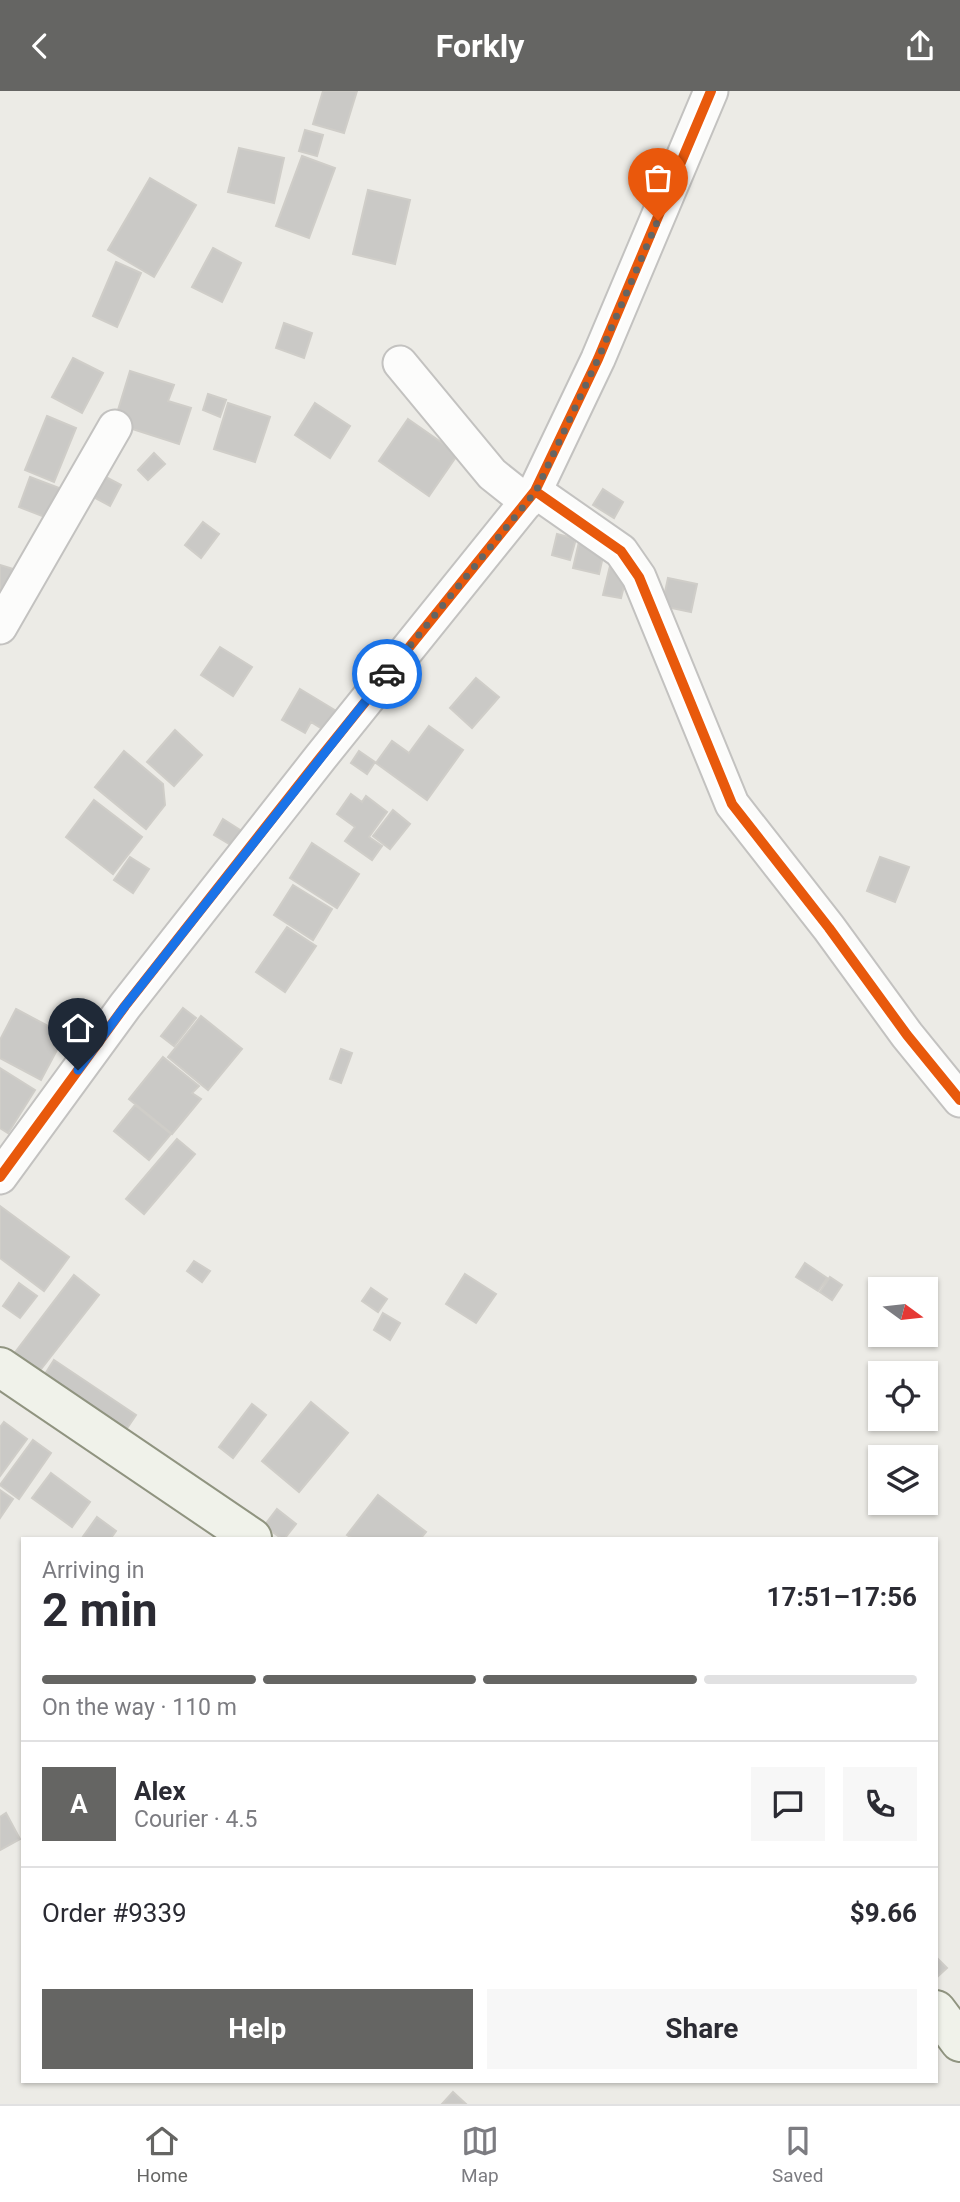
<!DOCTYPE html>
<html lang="en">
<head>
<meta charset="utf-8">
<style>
	:root { --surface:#fff; --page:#f7f7f7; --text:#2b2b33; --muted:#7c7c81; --line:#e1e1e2; --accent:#656563 }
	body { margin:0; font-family:Roboto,sans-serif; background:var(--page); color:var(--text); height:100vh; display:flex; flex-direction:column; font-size:26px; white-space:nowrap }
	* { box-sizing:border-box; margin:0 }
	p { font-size:23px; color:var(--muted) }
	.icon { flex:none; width:38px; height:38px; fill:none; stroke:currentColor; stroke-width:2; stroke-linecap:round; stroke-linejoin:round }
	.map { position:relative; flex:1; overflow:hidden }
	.side { position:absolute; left:21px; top:1446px; width:917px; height:546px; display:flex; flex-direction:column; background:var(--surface); border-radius:0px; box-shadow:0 2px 5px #0004 }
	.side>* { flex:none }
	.needle { width:46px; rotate:105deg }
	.buttons { position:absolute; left:868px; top:1186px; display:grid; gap:14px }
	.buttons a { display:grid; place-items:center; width:70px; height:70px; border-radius:0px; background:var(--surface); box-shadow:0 2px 5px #0004; font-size:35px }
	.pin { position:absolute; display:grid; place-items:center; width:60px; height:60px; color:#fff; margin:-72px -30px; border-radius:50% 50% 50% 0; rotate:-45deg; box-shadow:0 0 7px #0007 }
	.pin .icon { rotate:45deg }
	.courier { position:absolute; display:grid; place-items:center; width:70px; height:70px; margin:-35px; border:5px solid #1a73e8; border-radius:50%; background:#fff; color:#222; box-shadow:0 2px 9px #0007 }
	.overview em { font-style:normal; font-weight:700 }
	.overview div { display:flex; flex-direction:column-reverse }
	.overview { display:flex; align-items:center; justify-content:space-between; height:119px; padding:0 21px }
	h1 { font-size:46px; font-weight:700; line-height:52px }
	.bar { display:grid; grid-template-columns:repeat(4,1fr); gap:10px 7px; align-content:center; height:84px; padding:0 21px }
	.bar i { height:9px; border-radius:5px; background:var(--line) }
	.bar .selected { background:var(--accent) }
	.bar p { grid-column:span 4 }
	.line { display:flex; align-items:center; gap:18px; padding:0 21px; border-top:2px solid var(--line) }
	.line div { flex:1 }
	.round { display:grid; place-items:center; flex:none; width:74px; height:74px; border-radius:0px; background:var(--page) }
	.action { display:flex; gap:14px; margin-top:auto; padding:14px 21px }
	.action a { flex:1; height:80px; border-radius:0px; background:var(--accent); color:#fff; font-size:28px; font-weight:700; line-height:80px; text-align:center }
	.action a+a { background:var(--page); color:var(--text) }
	header { display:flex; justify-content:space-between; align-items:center; height:91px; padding:0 21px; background:var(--accent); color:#fff; font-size:32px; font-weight:700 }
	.tab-bar { display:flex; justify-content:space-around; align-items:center; height:98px; border-top:2px solid var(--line); background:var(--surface); font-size:19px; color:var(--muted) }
	.tab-bar a { display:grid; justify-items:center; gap:4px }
	.tab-bar .selected { color:var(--accent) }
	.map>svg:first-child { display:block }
	.building { fill:#cac9c6; stroke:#cfcdc8; stroke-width:2 }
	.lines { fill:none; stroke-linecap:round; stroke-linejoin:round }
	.street-casing { stroke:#c3c2c0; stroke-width:37 }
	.secondary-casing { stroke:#909480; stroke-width:42 }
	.street { stroke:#fcfcfb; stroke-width:33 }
	.secondary { stroke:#f0f2ea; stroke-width:38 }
	.cycleway-casing { stroke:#fff; stroke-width:15 }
	.cycleway { stroke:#e8590c; stroke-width:10 }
	.done { stroke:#656563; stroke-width:7; stroke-dasharray:0 12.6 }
	.route { stroke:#1a73e8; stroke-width:9 }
</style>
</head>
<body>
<header><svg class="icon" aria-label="back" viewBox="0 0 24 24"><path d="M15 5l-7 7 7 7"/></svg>Forkly<svg class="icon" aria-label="share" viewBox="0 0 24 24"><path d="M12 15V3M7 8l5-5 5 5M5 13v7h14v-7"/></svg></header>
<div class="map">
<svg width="960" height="2013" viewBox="0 0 960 2013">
	<rect width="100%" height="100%" fill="#ecebe6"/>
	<path class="building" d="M 323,0 L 357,0 L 344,42 L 313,33 Z
		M 305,39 L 323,44 L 317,65 L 299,60 Z
		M 239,57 L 284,67 L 274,112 L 228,101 Z
		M 302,65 L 335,77 L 309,147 L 276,135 Z
		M 150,87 L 196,114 L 154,186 L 108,159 Z
		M 368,99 L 410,109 L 395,173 L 353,163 Z
		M 213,157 L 241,172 L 222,211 L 192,196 Z
		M 116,171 L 141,182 L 117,236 L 93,225 Z
		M 284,232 L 312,242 L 304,267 L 276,257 Z
		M 73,267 L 103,282 L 82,322 L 52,306 Z
		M 130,280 L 174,294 L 168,310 L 191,317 L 179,353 L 114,332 Z
		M 208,303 L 226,309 L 220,326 L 203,319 Z
		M 228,312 L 270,326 L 255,371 L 214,358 Z
		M 315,312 L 350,335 L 330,367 L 295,344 Z
		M 47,325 L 76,337 L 54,391 L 25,379 Z
		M 408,328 L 458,363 L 429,405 L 379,370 Z
		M 154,362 L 165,373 L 148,389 L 138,379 Z
		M 100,383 L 121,394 L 110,415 L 88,403 Z
		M 30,386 L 62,398 L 50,428 L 19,416 Z
		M 603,398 L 623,411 L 614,427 L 593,414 Z
		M 203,431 L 219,443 L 201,467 L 185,454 Z
		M 557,443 L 576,448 L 570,469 L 552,464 Z
		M 579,451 L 605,457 L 599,483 L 573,477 Z
		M 0,474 L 13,478 L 3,513 L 0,512 Z
		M 610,475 L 628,479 L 621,507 L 603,504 Z
		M 668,487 L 697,493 L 691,521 L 662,515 Z
		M 220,556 L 252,576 L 233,605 L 201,584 Z
		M 476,587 L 499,606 L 472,637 L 450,617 Z
		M 300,598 L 343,624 L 332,644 L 311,631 L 305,642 L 282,629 Z
		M 429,635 L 463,659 L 427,709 L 376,672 L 392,650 L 409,662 Z
		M 175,639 L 202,664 L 174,695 L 147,671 Z
		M 124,660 L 163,693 L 165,714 L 146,738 L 95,696 Z
		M 359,660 L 375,671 L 367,683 L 351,672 Z
		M 351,703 L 362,711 L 366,705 L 387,721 L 369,746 L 382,755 L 372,769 L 345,750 L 355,736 L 337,723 Z
		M 94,709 L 142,746 L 113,783 L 66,746 Z
		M 393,719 L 410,733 L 390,758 L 373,745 Z
		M 223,728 L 248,744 L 239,759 L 214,744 Z
		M 312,752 L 359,783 L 337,817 L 290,787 Z
		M 130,766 L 149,778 L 133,802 L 114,789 Z
		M 880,766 L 909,776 L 895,811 L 867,800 Z
		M 293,794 L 332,818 L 313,849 L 274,824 Z
		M 287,836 L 316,855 L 285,901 L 256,881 Z
		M 183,917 L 196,927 L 174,955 L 161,945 Z
		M 16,918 L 65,944 L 41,989 L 0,967 L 0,949 Z
		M 201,925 L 242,958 L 208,999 L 168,966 Z
		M 341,958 L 352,962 L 341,992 L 330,988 Z
		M 163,966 L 199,995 L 192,1002 L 201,1008 L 172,1043 L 129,1008 Z
		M 0,977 L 35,999 L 8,1042 L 0,1037 Z
		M 135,1014 L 171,1043 L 149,1069 L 114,1040 Z
		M 177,1048 L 195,1063 L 144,1123 L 126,1108 Z
		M 0,1115 L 69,1166 L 44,1200 L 0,1167 Z
		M 194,1170 L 210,1180 L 202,1191 L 187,1180 Z
		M 805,1172 L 827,1187 L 818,1200 L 796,1186 Z
		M 465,1183 L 496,1203 L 476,1232 L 446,1213 Z
		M 74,1184 L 99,1204 L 34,1287 L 10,1268 Z
		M 830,1186 L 842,1194 L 832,1209 L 820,1201 Z
		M 19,1192 L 37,1205 L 20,1227 L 3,1215 Z
		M 371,1197 L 387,1208 L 378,1221 L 362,1210 Z
		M 383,1222 L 400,1232 L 390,1249 L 374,1239 Z
		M 54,1269 L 136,1324 L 119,1349 L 38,1294 Z
		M 311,1311 L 348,1342 L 299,1401 L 262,1370 Z
		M 252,1313 L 266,1324 L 233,1367 L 219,1356 Z
		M 4,1331 L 27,1348 L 0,1385 L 0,1336 Z
		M 33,1349 L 51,1362 L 19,1408 L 0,1394 Z
		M 51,1382 L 90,1411 L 72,1436 L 32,1407 Z
		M 0,1399 L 13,1408 L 0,1427 Z
		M 378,1404 L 426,1441 L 421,1447 L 352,1447 L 347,1444 Z
		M 277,1418 L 296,1433 L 285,1447 L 281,1447 L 264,1435 Z
		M 97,1426 L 116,1440 L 111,1447 L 82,1447 Z
		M 6,1722 L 20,1748 L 0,1759 L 0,1726 Z
		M 936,1866 L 947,1877 L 936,1887 Z
		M 453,2001 L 466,2013 L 442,2013 Z"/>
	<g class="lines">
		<g class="street-casing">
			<path id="street" d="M 400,272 L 492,383 L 527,411
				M 535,400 L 621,460 L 639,486 L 732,713 L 829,837 L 907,944 L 960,1009
				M 0,536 L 115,336
				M 0,1086 L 125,915 L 320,667 L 535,400 L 598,268 L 711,0"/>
		</g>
		<g class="secondary-casing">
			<path id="secondary" d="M 0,1276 L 252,1447
				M 936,1919 L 960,1951"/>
		</g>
		<use href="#street" class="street"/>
		<use href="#secondary" class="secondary"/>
		<g class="cycleway-casing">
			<path id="cycleway" d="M 535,400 L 621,460 L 639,486 L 732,713 L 829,837 L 907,944 L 960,1009
				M 0,1086 L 125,915 L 320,667 L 535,400 L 598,268 L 711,0"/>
		</g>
		<use href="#cycleway" class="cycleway"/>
	</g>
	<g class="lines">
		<path class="done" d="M 387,583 L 536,400 L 598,268 L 658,129"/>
		<path class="route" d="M 78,979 L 125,915 L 387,583"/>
	</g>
</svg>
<div class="buttons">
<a><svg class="needle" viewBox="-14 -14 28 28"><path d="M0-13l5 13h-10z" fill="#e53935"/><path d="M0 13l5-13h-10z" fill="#7c7c81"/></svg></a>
<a><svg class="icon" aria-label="locate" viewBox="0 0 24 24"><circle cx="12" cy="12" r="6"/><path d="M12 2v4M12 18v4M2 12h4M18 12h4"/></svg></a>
<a><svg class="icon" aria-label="layers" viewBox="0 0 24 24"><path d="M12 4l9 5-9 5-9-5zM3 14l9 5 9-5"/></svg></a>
</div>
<div class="pin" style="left:658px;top:129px;background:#ea580c"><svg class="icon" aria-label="bag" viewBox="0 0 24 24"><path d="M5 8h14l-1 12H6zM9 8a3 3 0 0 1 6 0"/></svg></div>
<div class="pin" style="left:78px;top:979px;background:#1f2937"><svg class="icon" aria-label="home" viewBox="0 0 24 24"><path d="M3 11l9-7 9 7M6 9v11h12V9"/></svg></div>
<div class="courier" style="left:387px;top:583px"><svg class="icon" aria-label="car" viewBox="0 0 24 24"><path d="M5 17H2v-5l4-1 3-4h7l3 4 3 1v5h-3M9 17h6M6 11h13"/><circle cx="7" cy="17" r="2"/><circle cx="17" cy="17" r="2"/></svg></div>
<section class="side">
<div class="overview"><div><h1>2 min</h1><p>Arriving in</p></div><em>17:51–17:56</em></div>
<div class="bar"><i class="selected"></i><i class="selected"></i><i class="selected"></i><i></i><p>On the way · 110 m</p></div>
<div class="line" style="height:126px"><b class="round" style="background:var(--accent);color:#fff">A</b><div><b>Alex</b><p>Courier · 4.5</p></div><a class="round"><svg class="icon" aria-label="chat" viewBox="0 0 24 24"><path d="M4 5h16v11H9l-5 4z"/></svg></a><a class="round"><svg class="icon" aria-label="phone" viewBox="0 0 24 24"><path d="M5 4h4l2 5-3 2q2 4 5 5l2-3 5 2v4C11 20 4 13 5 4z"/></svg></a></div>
<div class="line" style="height:91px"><div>Order #9339</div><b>$9.66</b></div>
<div class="action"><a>Help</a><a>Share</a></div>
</section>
</div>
<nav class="tab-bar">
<a class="selected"><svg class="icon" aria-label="home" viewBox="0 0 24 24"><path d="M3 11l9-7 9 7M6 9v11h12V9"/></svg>Home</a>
<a><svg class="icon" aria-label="map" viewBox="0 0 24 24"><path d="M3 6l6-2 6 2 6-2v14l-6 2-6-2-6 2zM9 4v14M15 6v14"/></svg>Map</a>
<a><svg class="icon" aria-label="saved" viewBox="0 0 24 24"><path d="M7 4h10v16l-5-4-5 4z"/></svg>Saved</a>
</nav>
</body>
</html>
